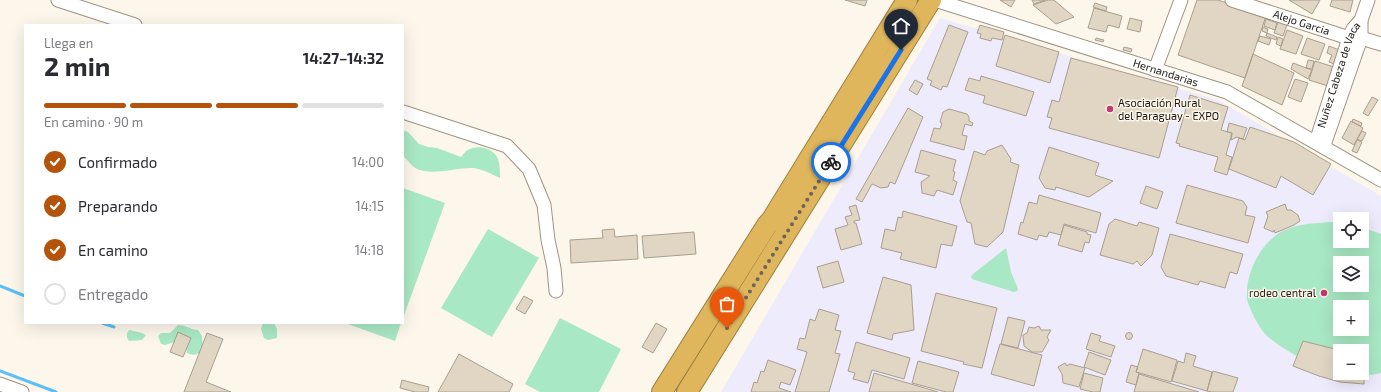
<!DOCTYPE html>
<html lang="es">
<head>
<meta charset="utf-8">
<style>
	:root { --surface:#fff; --page:#f7f7f7; --text:#2b2b33; --muted:#7c7c81; --line:#e1e1e2; --accent:#b45309 }
	body { margin:0; font-family:"Exo 2",sans-serif; background:var(--page); color:var(--text); height:100vh; display:flex; flex-direction:column; font-size:15px; white-space:nowrap }
	* { box-sizing:border-box; margin:0 }
	p { font-size:13px; color:var(--muted) }
	.icon { flex:none; width:22px; height:22px; fill:none; stroke:currentColor; stroke-width:2; stroke-linecap:round; stroke-linejoin:round }
	.map { position:relative; flex:1; overflow:hidden }
	.side { position:absolute; left:24px; top:24px; width:380px; height:300px; display:flex; flex-direction:column; background:var(--surface); border-radius:0px; box-shadow:0 4px 16px #0002 }
	.side>* { flex:none }
	.tools { position:absolute; left:1333px; top:212px; display:grid; gap:8px }
	.tools a { display:grid; place-items:center; width:36px; height:36px; border-radius:0px; background:var(--surface); box-shadow:0 4px 16px #0002; font-size:20px }
	.pin { position:absolute; display:grid; place-items:center; width:34px; height:34px; color:#fff; margin:-41px -17px; border-radius:50% 50% 50% 0; rotate:-45deg; box-shadow:0 0 4px #0007 }
	.pin .icon { rotate:45deg }
	.courier { position:absolute; display:grid; place-items:center; width:40px; height:40px; margin:-20px; border:3px solid #1a73e8; border-radius:50%; background:#fff; color:#222; box-shadow:0 1px 5px #0007 }
	.overview em { font-style:normal; font-weight:700 }
	.overview div { display:flex; flex-direction:column-reverse }
	.overview { display:flex; align-items:center; justify-content:space-between; height:68px; padding:0 20px }
	h1 { font-size:26px; font-weight:700; line-height:30px }
	.bar { display:grid; grid-template-columns:repeat(4,1fr); gap:6px 4px; align-content:center; height:48px; padding:0 20px }
	.bar i { height:5px; border-radius:3px; background:var(--line) }
	.bar .on { background:var(--accent) }
	.bar p { grid-column:span 4 }
	ol { padding:0 20px; list-style:none }
	li { display:flex; align-items:center; gap:12px; height:44px }
	li p { margin-inline-start:auto }
	li .icon { padding:4px; border-radius:50%; background:var(--accent); color:#fff; stroke-width:4 }
	li:last-child { color:var(--muted) }
	li i { width:22px; height:22px; border:2px solid var(--line); border-radius:50% }
	.map>svg:first-child { display:block }
	.commercial { fill:#edebfc; fill-rule:evenodd }
	.green { fill:#a9e8c4; fill-rule:evenodd }
	.lines { fill:none; stroke-linecap:round; stroke-linejoin:round }
	.stream { stroke:#58c0f7; stroke-width:3 }
	.building { fill:#e1d6c4; stroke:#aa9e8e }
	.minor-casing { stroke:#9f9483; stroke-width:15 }
	.highway-casing { stroke:#9a7e42; stroke-width:22 }
	.minor { stroke:#fff; stroke-width:13 }
	.highway { stroke:#dfb65c; stroke-width:20 }
	.done { stroke:#6a655d; stroke-width:4; stroke-dasharray:0 7.2 }
	.route { stroke:#1a73e8; stroke-width:5 }
	.poi-dot { fill:#c33972; stroke:#fdf6eb; stroke-width:1.5 }
	.labels { text-anchor:middle; stroke-width:3; stroke-linejoin:round; paint-order:stroke }
	.street-label { font-size:11px; fill:#1b1711; stroke:#fdf6eb }
	.poi-label { font-size:11px; fill:#1b1711; stroke:#fdf6eb; text-anchor:start }
</style>
</head>
<body>
<div class="map">
<svg width="1381" height="392" viewBox="0 0 1381 392">
	<rect width="100%" height="100%" fill="#fdf6eb"/>
	<path class="commercial" d="M 940,18 L 1218,100 L 1381,196 L 1381,392 L 721,392 ZM 1340,219 L 1362,219 L 1362,241 L 1340,241 ZM 1340,263 L 1362,263 L 1362,285 L 1340,285 ZM 1340,307 L 1362,307 L 1362,329 L 1340,329 ZM 1340,351 L 1362,351 L 1362,373 L 1340,373 Z"/>
	<path class="green" d="M 403,130 L 408,132 L 419,144 L 428,147 L 437,148 L 461,157 C 463,155 465,151 468,150 C 477,144 494,148 498,159 C 500,165 500,172 500,178 C 492,174 482,169 473,168 C 458,167 432,176 417,169 C 411,166 408,160 403,156 Z
		M 403,188 L 445,203 L 403,318 Z
		M 1333,222 L 1340,223 L 1340,241 L 1362,241 L 1362,227 L 1381,234 L 1381,373 L 1365,376 L 1364,384 L 1340,382 L 1319,376 L 1293,366 L 1298,357 C 1287,350 1274,343 1265,334 C 1258,326 1249,308 1247,299 C 1245,273 1261,241 1285,230 C 1300,223 1317,223 1333,222 ZM 1340,263 L 1362,263 L 1362,285 L 1340,285 ZM 1340,307 L 1362,307 L 1362,329 L 1340,329 ZM 1340,351 L 1362,351 L 1362,373 L 1340,373 Z
		M 488,229 L 539,258 L 492,337 L 441,308 Z
		M 1006,248 L 1011,272 L 1018,289 L 1017,291 L 1014,292 L 972,279 L 971,276 L 973,274 Z
		M 560,318 L 621,349 L 599,392 L 540,392 L 525,384 Z
		M 263,323 L 274,323 L 277,329 L 277,338 L 268,340 L 264,338 L 261,329 Z
		M 345,323 L 401,323 L 395,341 Z
		M 178,325 C 186,325 191,330 198,330 L 202,336 L 203,350 C 198,355 193,356 187,353 L 186,348 L 178,341 L 165,345 L 161,344 L 158,336 L 161,333 L 170,333 Z
		M 129,330 L 142,333 L 146,335 L 142,340 L 129,341 C 126,337 126,334 129,330 Z"/>
	<g class="lines">
		<path class="stream" d="M 0,286 L 25,296
			M 102,323 L 114,327
			M 0,371 L 56,392"/>
	</g>
	<path class="building" d="M 845,0 L 867,0 L 865,6 Z
		M 1000,0 L 1015,0 L 1011,7 Z
		M 1032,0 L 1045,0 L 1034,4 Z
		M 1048,0 L 1054,0 L 1074,17 L 1056,24 L 1033,5 Z
		M 1197,0 L 1218,0 L 1266,16 L 1245,78 L 1178,55 Z
		M 1289,0 L 1320,0 L 1312,14 Z
		M 1332,0 L 1353,0 L 1350,12 L 1330,6 Z
		M 1095,3 L 1107,7 L 1106,11 L 1093,7 Z
		M 1094,8 L 1122,16 L 1119,28 L 1108,25 L 1106,32 L 1088,28 Z
		M 1130,18 L 1142,21 L 1140,32 L 1127,29 Z
		M 1266,19 L 1277,23 L 1275,30 L 1264,26 Z
		M 1278,22 L 1287,25 L 1283,36 L 1274,33 Z
		M 949,25 L 968,32 L 947,87 L 943,86 L 941,90 L 930,85 L 932,81 L 927,79 Z
		M 980,25 L 1004,32 L 1002,40 L 992,38 L 991,41 L 980,38 L 981,34 L 977,33 Z
		M 1263,27 L 1268,29 L 1267,33 L 1262,31 Z
		M 1287,30 L 1303,36 L 1296,54 L 1280,49 Z
		M 1267,33 L 1277,37 L 1276,40 L 1266,36 Z
		M 1005,35 L 1059,52 L 1050,83 L 996,66 Z
		M 1260,36 L 1271,39 L 1269,45 L 1258,41 Z
		M 1278,37 L 1283,39 L 1281,46 L 1276,44 Z
		M 1096,38 L 1104,40 L 1103,42 L 1095,40 Z
		M 1307,38 L 1325,44 L 1319,60 L 1301,54 Z
		M 1329,46 L 1342,51 L 1337,65 L 1329,62 L 1332,55 L 1327,53 Z
		M 1124,47 L 1132,49 L 1131,52 L 1123,50 Z
		M 1253,54 L 1294,73 L 1282,105 L 1242,86 Z
		M 1071,58 L 1178,87 L 1159,158 L 1049,128 L 1052,118 L 1047,117 L 1052,100 L 1059,102 Z
		M 1308,60 L 1314,61 L 1312,69 L 1306,68 Z
		M 1315,61 L 1334,67 L 1328,86 L 1309,80 Z
		M 1293,63 L 1312,70 L 1308,79 L 1291,69 Z
		M 981,76 L 1034,92 L 1026,116 L 983,103 L 985,96 L 965,90 L 969,78 L 980,81 Z
		M 1295,79 L 1308,83 L 1301,102 L 1288,97 Z
		M 915,80 L 923,84 L 917,95 L 909,90 Z
		M 1190,95 L 1228,107 L 1221,130 L 1232,133 L 1226,155 L 1232,157 L 1227,175 L 1214,171 L 1218,157 L 1179,146 L 1180,144 L 1176,143 Z
		M 1372,97 L 1378,100 L 1368,116 L 1363,113 Z
		M 908,108 L 923,117 L 895,184 L 890,182 L 888,187 L 881,188 L 872,184 L 862,202 L 856,199 Z
		M 949,109 L 967,114 L 969,117 L 969,121 L 973,123 L 972,126 L 965,124 L 962,135 L 967,136 L 964,150 L 930,141 L 934,128 L 940,129 L 942,123 L 940,122 L 943,112 Z
		M 1353,119 L 1362,123 L 1361,126 L 1352,122 Z
		M 1351,121 L 1363,128 L 1354,145 L 1342,138 Z
		M 1229,123 L 1247,128 L 1243,139 L 1237,137 L 1231,140 L 1232,133 L 1227,132 Z
		M 1250,127 L 1294,142 L 1331,164 L 1313,195 L 1281,176 L 1276,188 L 1229,169 L 1239,138 L 1245,140 Z
		M 1362,131 L 1366,133 L 1362,141 L 1357,139 Z
		M 1357,140 L 1362,142 L 1357,153 L 1352,151 Z
		M 1002,145 L 1011,159 L 1010,162 L 1019,165 L 1003,232 L 987,247 L 975,244 L 971,223 L 967,222 L 960,201 L 974,151 L 985,155 L 987,151 Z
		M 1049,147 L 1099,163 L 1095,175 L 1113,181 L 1089,197 L 1056,187 L 1055,190 L 1045,188 L 1039,178 Z
		M 921,150 L 956,160 L 953,171 L 955,172 L 953,180 L 957,182 L 953,195 L 937,190 L 934,196 L 922,193 L 921,182 L 930,176 L 915,172 Z
		M 1187,185 L 1243,201 L 1247,207 L 1245,215 L 1255,217 L 1248,243 L 1176,223 Z
		M 1146,186 L 1163,192 L 1157,209 L 1140,203 Z
		M 1039,195 L 1101,213 L 1096,233 L 1064,224 L 1061,235 L 1049,232 L 1047,237 L 1039,235 L 1037,240 L 1018,234 L 1021,222 L 1023,223 L 1029,202 L 1037,204 Z
		M 1285,204 L 1287,210 L 1291,210 L 1298,215 L 1300,221 L 1294,225 L 1275,233 L 1274,230 L 1273,232 L 1264,228 L 1268,216 L 1266,212 Z
		M 856,205 L 860,220 L 854,221 L 854,223 L 856,223 L 862,244 L 841,250 L 835,229 L 848,225 L 845,217 L 852,215 L 849,207 Z
		M 903,211 L 957,226 L 952,246 L 941,244 L 936,268 L 900,259 L 902,253 L 881,248 L 885,229 L 895,231 L 898,217 L 902,218 Z
		M 1115,219 L 1137,226 L 1139,222 L 1159,228 L 1152,255 L 1141,266 L 1137,261 L 1133,264 L 1100,255 L 1109,224 Z
		M 1064,225 L 1087,232 L 1087,234 L 1091,235 L 1089,243 L 1085,242 L 1082,252 L 1058,245 Z
		M 614,229 L 615,237 L 637,235 L 638,259 L 571,263 L 570,240 L 603,238 L 602,230 Z
		M 694,232 L 696,254 L 644,258 L 642,236 Z
		M 1170,234 L 1243,254 L 1237,274 L 1230,272 L 1225,288 L 1200,281 L 1198,285 L 1166,276 L 1161,267 Z
		M 838,261 L 844,282 L 823,288 L 817,267 Z
		M 883,277 L 911,285 L 914,330 L 893,334 L 892,340 L 867,333 Z
		M 936,293 L 997,308 L 982,368 L 963,364 L 964,362 L 921,351 Z
		M 524,296 L 533,301 L 525,314 L 516,309 Z
		M 819,309 L 839,315 L 835,330 L 841,331 L 835,353 L 840,354 L 829,392 L 795,392 L 807,352 L 797,349 L 800,338 L 805,339 L 810,319 L 815,321 Z
		M 1008,317 L 1025,321 L 1018,348 L 1001,344 Z
		M 656,323 L 667,329 L 653,353 L 642,347 Z
		M 1039,326 L 1041,330 L 1051,330 L 1047,337 L 1049,340 L 1042,352 L 1032,352 L 1024,346 L 1023,335 L 1027,333 L 1029,327 L 1034,328 Z
		M 178,332 L 191,338 L 183,357 L 170,352 Z
		M1125.5 336a3.5 3.5 0 1 1 7 0a3.5 3.5 0 1 1-7 0Z
		M 207,333 L 223,339 L 206,382 L 231,392 L 184,392 Z
		M 1091,333 L 1101,336 L 1099,341 L 1115,346 L 1111,357 L 1086,349 Z
		M 1303,341 L 1343,351 L 1340,351 L 1340,373 L 1362,373 L 1362,356 L 1365,356 L 1364,384 L 1340,382 L 1319,376 L 1293,366 Z
		M 856,342 L 910,358 L 904,379 L 872,370 L 868,383 L 853,379 L 855,373 L 848,371 Z
		M 1000,344 L 1042,355 L 1034,386 L 991,374 Z
		M 1143,349 L 1177,360 L 1171,382 L 1136,372 Z
		M 1089,352 L 1111,360 L 1105,375 L 1084,367 Z
		M 1186,353 L 1196,356 L 1193,366 L 1212,372 L 1207,391 L 1172,381 L 1178,361 L 1184,363 Z
		M 459,354 L 513,384 L 509,392 L 438,392 Z
		M 768,360 L 796,370 L 790,385 L 781,382 L 779,388 L 791,392 L 751,392 L 754,382 L 757,383 L 761,371 L 764,372 Z
		M 918,361 L 959,372 L 953,392 L 946,392 L 912,383 Z
		M 1065,363 L 1067,366 L 1070,364 L 1085,368 L 1079,387 L 1063,383 L 1062,374 L 1058,367 Z
		M 1131,365 L 1138,367 L 1136,372 L 1139,373 L 1136,385 L 1126,382 Z
		M 1213,371 L 1238,378 L 1233,392 L 1212,392 L 1207,391 Z
		M 874,373 L 938,392 L 869,392 Z
		M 1084,373 L 1103,378 L 1100,392 L 1093,392 L 1080,389 Z
		M 1139,374 L 1199,392 L 1134,392 Z
		M 402,380 L 429,387 L 428,392 L 415,392 L 400,388 Z"/>
	<g class="lines">
		<g class="minor-casing">
			<g id="minor">
				<path d="M 58,0 L 135,25"/>
				<path id="s1" d="M 935,0 L 1227,92 L 1381,180"/>
				<path id="s2" d="M 1232,0 L 1349,38"/>
				<path d="M 1361,38 L 1381,44"/>
				<path d="M 1155,70 L 1181,0"/>
				<path d="M 403,112 L 507,146 L 529,169 L 544,205 L 548,240 L 554,268 L 556,291"/>
				<path id="s3" d="M 1316,142 L 1349,38 L 1353,29 L 1361,20 L 1368,0"/>
				<path d="M 1325,142 L 1361,38 L 1361,20"/>
				<path d="M 0,384 L 22,392"/>
			</g>
		</g>
		<g class="highway-casing">
			<path id="highway" d="M 662,392 L 767,225 L 771,221 L 907,0
				M 687,392 L 931,0"/>
		</g>
		<use href="#minor" class="minor"/>
		<use href="#highway" class="highway"/>
	</g>
	<g class="lines">
		<path class="done" d="M 727,328 L 831,162"/>
		<path class="route" d="M 831,162 L 901,50"/>
	</g>
	<g class="poi-dot">
		<circle cx="1110" cy="109" r="4"/>
		<circle cx="1324" cy="293" r="4"/>
	</g>
	<g class="labels">
		<g class="street-label">
			<text dy="4" stroke="none"><textPath href="#s2" startOffset="73">Alejo Garcia</textPath></text>
			<text dy="4" stroke="none"><textPath href="#s1" startOffset="242">Hernandarias</textPath></text>
			<text dy="4" stroke="none"><textPath href="#s3" startOffset="71">Nuñez Cabeza de Vaca</textPath></text>
		</g>
		<g class="poi-label">
			<text x="1118" y="107">Asociación Rural<tspan x="1118" dy="13">del Paraguay - EXPO</tspan></text>
			<text x="1316" y="297" text-anchor="end">rodeo central</text>
		</g>
	</g>
</svg>
<div class="tools">
<a><svg class="icon" aria-label="locate" viewBox="0 0 24 24"><circle cx="12" cy="12" r="6"/><path d="M12 2v4M12 18v4M2 12h4M18 12h4"/></svg></a>
<a><svg class="icon" aria-label="layers" viewBox="0 0 24 24"><path d="M12 4l9 5-9 5-9-5zM3 14l9 5 9-5"/></svg></a>
<a>+</a>
<a>−</a>
</div>
<div class="pin" style="left:727px;top:328px;background:#ea580c"><svg class="icon" aria-label="bag" viewBox="0 0 24 24"><path d="M5 8h14l-1 12H6zM9 8a3 3 0 0 1 6 0"/></svg></div>
<div class="pin" style="left:901px;top:50px;background:#1f2937"><svg class="icon" aria-label="home" viewBox="0 0 24 24"><path d="M3 11l9-7 9 7M6 9v11h12V9"/></svg></div>
<div class="courier" style="left:831px;top:162px"><svg class="icon" aria-label="bike" viewBox="0 0 24 24"><circle cx="6" cy="16" r="4"/><circle cx="18" cy="16" r="4"/><path d="M6 16l4-8h5l3 8M10 8l3 8H6M13 5h3"/></svg></div>
<section class="side">
<div class="overview"><div><h1>2 min</h1><p>Llega en</p></div><em>14:27–14:32</em></div>
<div class="bar"><i class="on"></i><i class="on"></i><i class="on"></i><i></i><p>En camino · 90 m</p></div>
<ol>
<li><svg class="icon" aria-label="check" viewBox="0 0 24 24"><path d="M5 12l5 5 9-10"/></svg>Confirmado<p>14:00</p></li>
<li><svg class="icon" aria-label="check" viewBox="0 0 24 24"><path d="M5 12l5 5 9-10"/></svg>Preparando<p>14:15</p></li>
<li><svg class="icon" aria-label="check" viewBox="0 0 24 24"><path d="M5 12l5 5 9-10"/></svg>En camino<p>14:18</p></li>
<li><i></i>Entregado</li>
</ol>
</section>
</div>
</body>
</html>
